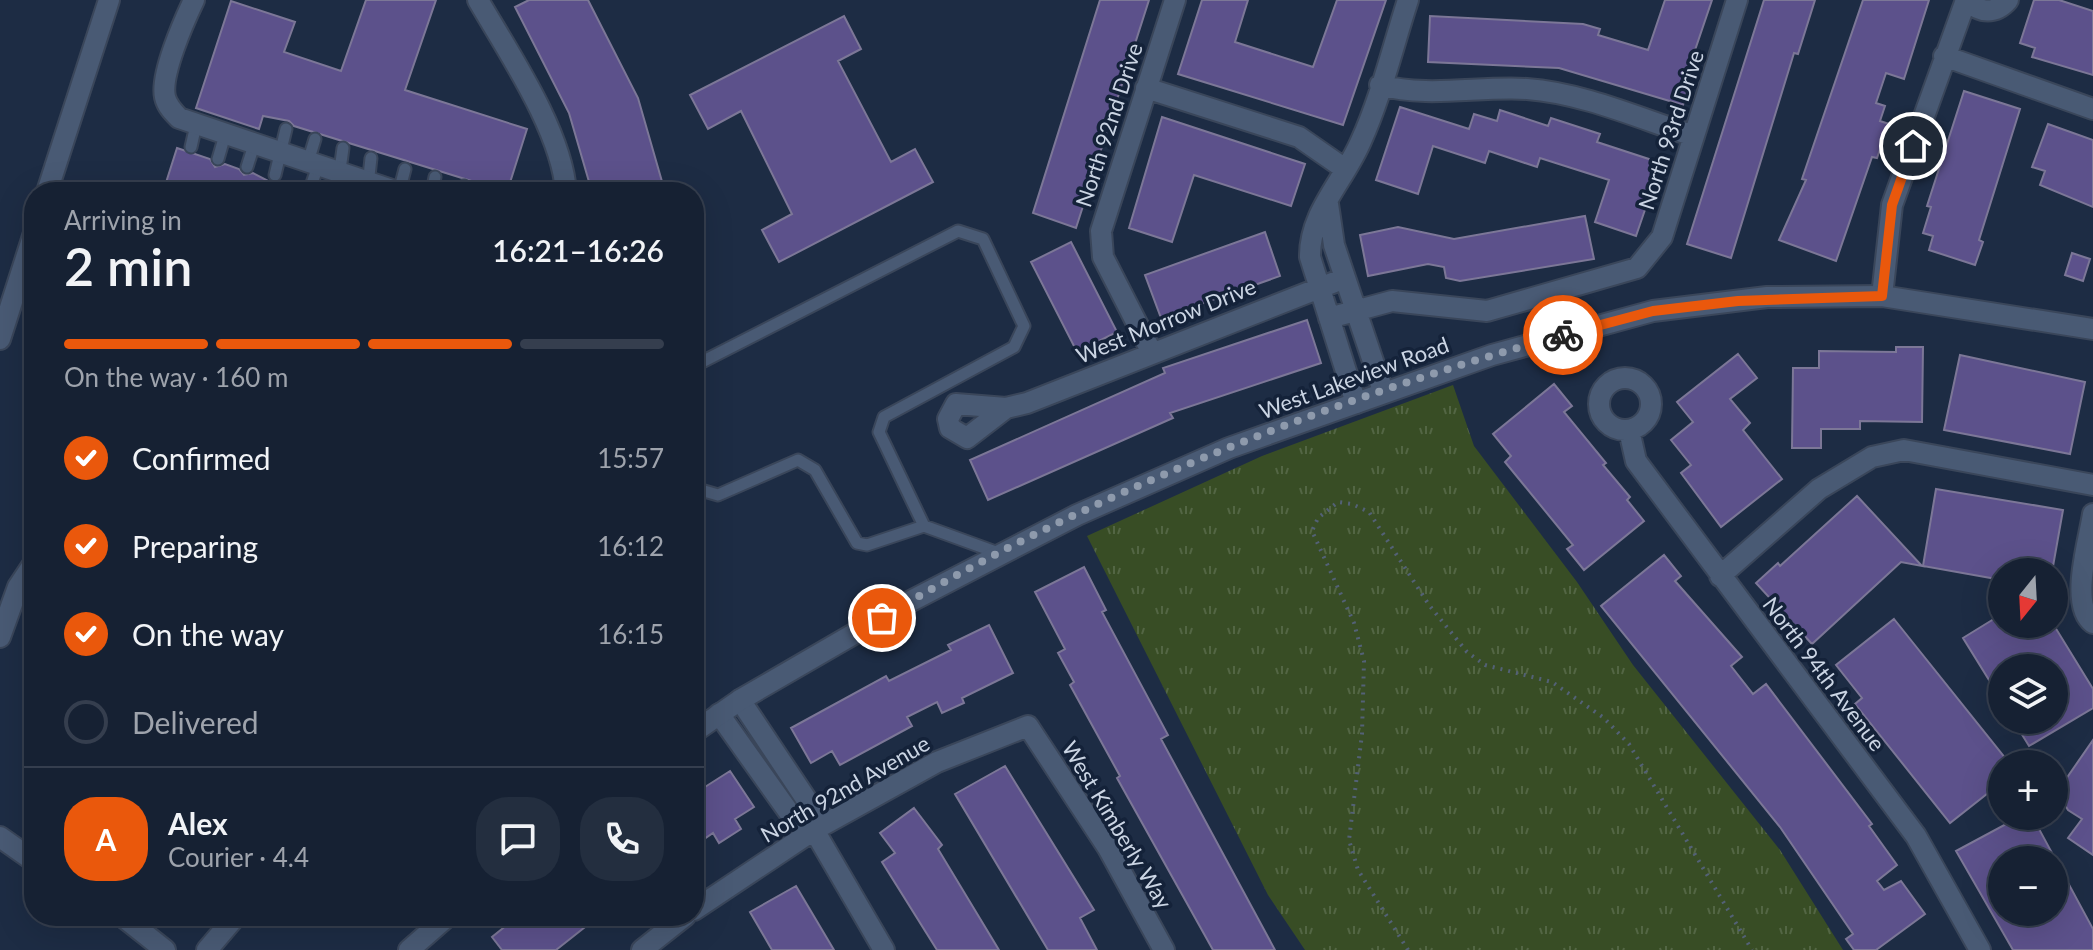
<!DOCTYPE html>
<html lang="en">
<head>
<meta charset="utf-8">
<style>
	:root { --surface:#162133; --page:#232e3f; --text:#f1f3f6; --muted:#9ea3ac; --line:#353e4e; --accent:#ea580c }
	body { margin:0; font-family:Lato,sans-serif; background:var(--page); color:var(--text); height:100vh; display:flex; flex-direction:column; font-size:30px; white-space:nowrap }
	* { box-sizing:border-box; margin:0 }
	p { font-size:26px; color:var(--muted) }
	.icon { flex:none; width:44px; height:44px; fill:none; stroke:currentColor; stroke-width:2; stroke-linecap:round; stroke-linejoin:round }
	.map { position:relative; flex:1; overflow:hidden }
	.drawer { position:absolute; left:24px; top:182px; width:680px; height:744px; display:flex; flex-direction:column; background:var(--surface); border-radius:32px; box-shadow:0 8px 32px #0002,0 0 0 2px var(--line) }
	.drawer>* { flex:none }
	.needle { width:52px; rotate:198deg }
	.controls { position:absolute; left:1988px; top:558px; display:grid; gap:16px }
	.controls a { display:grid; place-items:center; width:80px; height:80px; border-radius:50%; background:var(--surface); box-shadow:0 8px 32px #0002,0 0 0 2px var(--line); font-size:40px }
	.pin { position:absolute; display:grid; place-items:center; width:68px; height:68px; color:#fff; margin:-34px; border:4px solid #fff; border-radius:50%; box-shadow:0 2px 8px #0007 }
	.courier { position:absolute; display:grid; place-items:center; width:80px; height:80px; margin:-40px; border:6px solid #ea580c; border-radius:50%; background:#fff; color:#222; box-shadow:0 2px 10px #0007 }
	.headline em { font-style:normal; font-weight:600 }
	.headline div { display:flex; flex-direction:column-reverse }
	.headline { display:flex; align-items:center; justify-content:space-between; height:136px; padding:0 40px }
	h1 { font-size:52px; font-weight:600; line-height:60px }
	.bar { display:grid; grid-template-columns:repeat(4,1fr); gap:12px 8px; align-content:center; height:96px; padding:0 40px }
	.bar i { height:10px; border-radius:6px; background:var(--line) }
	.bar .active { background:var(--accent) }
	.bar p { grid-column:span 4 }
	.line { display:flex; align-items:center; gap:20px; padding:0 40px; border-top:2px solid var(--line) }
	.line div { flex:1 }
	.round { display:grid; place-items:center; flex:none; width:84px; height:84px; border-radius:32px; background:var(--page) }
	ol { padding:0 40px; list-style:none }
	li { display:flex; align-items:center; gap:24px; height:88px }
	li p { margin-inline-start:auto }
	li .icon { padding:8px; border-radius:50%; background:var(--accent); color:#fff; stroke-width:4 }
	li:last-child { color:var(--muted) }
	li i { width:44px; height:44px; border:4px solid var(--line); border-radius:50% }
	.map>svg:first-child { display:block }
	.grass { fill:url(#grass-tufts) }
	.building { fill:#5c518b; stroke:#7c7797; stroke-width:2; fill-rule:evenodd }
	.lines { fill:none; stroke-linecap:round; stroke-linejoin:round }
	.service-casing { stroke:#3a465a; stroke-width:15 }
	.minor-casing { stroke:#3a465a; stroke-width:24 }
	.tertiary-casing { stroke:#3a465a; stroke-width:24 }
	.secondary-casing { stroke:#3a465a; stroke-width:24 }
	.path { stroke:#536176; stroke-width:4; stroke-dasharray:2 6; stroke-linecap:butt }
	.service { stroke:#495a74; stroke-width:11 }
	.minor { stroke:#495a74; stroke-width:20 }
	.tertiary { stroke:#495a74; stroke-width:20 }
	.secondary { stroke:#495a74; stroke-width:20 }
	.done { stroke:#8e9aac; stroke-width:8; stroke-dasharray:0 14.4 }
	.route { stroke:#ea580c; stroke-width:10 }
	.labels { text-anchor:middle; stroke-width:7; stroke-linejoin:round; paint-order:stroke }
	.street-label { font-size:22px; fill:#cbd5e4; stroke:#142239 }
</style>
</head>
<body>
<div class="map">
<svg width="2093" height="950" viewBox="0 0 2093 950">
	<defs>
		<pattern id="grass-tufts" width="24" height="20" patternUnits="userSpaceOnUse" patternTransform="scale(2)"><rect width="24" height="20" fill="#384d25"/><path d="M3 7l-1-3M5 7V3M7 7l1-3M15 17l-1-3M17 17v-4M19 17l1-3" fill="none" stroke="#536644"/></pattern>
	</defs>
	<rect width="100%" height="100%" fill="#1d2c44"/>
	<path class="grass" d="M 1453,385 L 1474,446 L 1577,582 L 1633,665 L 1780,850 L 1843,950 L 1305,950 L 1268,895 L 1087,536 L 1262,456 Z"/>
	<path class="building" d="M 366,0 L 436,0 L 405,90 L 527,129 L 507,192 L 294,126 L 289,121 L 263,116 L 259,129 L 196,108 L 231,1 L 295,22 L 284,52 L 341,71 Z
		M 529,0 L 588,0 L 638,98 L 665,192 L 592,192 L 569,113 L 515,7 Z
		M 1100,0 L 1149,0 L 1076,228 L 1033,213 Z
		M 1202,0 L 1248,0 L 1235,42 L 1313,67 L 1337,0 L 1386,0 L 1343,125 L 1178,74 Z
		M 1665,0 L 1712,0 L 1691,62 L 1695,64 L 1683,105 L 1559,68 L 1428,62 L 1430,16 L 1583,24 L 1600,29 L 1598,35 L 1648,50 Z
		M 1764,0 L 1815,0 L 1798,54 L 1794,53 L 1731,258 L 1687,244 Z
		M 1863,0 L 1929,0 L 1904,79 L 1886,73 L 1876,103 L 1885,106 L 1880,121 L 1889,124 L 1877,158 L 1872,157 L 1836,261 L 1779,240 L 1806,180 L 1802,179 Z
		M 2034,0 L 2059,0 L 2093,11 L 2093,75 L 2032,57 L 2035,48 L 2020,43 Z
		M 844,16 L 861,49 L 838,61 L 891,162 L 915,149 L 933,182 L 779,262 L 762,230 L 792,214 L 741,111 L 708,129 L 690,95 Z
		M 1964,91 L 2020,109 L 1979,240 L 1983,242 L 1975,265 L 1929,250 L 1933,236 L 1923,233 L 1931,207 L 1927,206 Z
		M 1400,107 L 1469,129 L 1474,114 L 1497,121 L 1500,110 L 1548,126 L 1551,118 L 1600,134 L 1597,142 L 1661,163 L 1636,236 L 1595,222 L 1609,180 L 1540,158 L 1537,167 L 1489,151 L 1485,163 L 1433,146 L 1418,194 L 1376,180 Z
		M 1162,117 L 1305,164 L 1291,206 L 1194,175 L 1172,242 L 1129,228 Z
		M 2048,124 L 2093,140 L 2093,207 L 2040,185 L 2045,171 L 2032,167 Z
		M 177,148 L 210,159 L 215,167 L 225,164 L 239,169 L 244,175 L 253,173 L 272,183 L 300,189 L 299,192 L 163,192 Z
		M 1585,216 L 1594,259 L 1460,281 L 1446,278 L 1444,267 L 1428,264 L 1368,276 L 1360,235 L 1398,227 L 1454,239 Z
		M 1265,232 L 1280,276 L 1161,318 L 1145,275 Z
		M 1071,242 L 1117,332 L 1077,352 L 1031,262 Z
		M 2072,253 L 2090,259 L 2083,281 L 2065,275 Z
		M 1307,320 L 1321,363 L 1170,413 L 1173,418 L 988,500 L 970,460 L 1165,373 L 1163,368 Z
		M 1896,347 L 1923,347 L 1922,422 L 1860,421 L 1860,429 L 1821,429 L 1821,448 L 1792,448 L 1793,368 L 1819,368 L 1819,351 L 1896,352 Z
		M 1738,354 L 1757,378 L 1730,399 L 1750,423 L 1743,430 L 1782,479 L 1721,527 L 1681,473 L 1691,465 L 1671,440 L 1693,422 L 1677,402 Z
		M 1960,355 L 2085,382 L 2070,454 L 1944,430 Z
		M 1554,384 L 1572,406 L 1564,412 L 1606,463 L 1603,465 L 1630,497 L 1627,500 L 1644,521 L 1584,570 L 1567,549 L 1573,545 L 1505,462 L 1511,456 L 1493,434 Z
		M 1936,489 L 2063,510 L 2052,572 L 2002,572 L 2002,580 L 1923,566 Z
		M 1857,496 L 1922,566 L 1901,562 L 1812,644 L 1756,583 L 1778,563 L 1780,566 Z
		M 1664,555 L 1681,576 L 1675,581 L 1742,657 L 1731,666 L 1753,694 L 1766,684 L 1872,824 L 1869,826 L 1897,865 L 1877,881 L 1884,890 L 1901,881 L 1925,914 L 1876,950 L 1854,950 L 1846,939 L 1853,934 L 1780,827 L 1601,606 Z
		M 1084,567 L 1106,610 L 1102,612 L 1168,735 L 1161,739 L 1275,950 L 1213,950 L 1117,778 L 1120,776 L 1070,685 L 1074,682 L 1058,653 L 1065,649 L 1035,592 Z
		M 2002,614 L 2002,624 L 2039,624 L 2045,633 L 2055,627 L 2093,689 L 2093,708 L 2029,746 L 2013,720 L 2054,720 L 2054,668 L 2002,668 L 2002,701 L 1963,638 Z
		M 1894,619 L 2010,764 L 2002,764 L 2002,782 L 1950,823 L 1855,704 L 1862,698 L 1836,665 Z
		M 989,625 L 1013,673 L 962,698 L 964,703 L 942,713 L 937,702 L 907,717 L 912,726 L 840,765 L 832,751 L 811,763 L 791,728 L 886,676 L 889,681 L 951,650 L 948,645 Z
		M 2093,740 L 2093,855 L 2068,838 L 2082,819 L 2068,810 L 2057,792 Z
		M 1005,766 L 1094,910 L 1080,918 L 1097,950 L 1048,950 L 955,794 Z
		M 730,771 L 754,807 L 735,819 L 741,829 L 719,843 L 713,833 L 694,846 L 694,794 Z
		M 914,808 L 942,845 L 938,849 L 999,950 L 937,950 L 882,862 L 895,853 L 880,833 Z
		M 2021,816 L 2032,816 L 2093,929 L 2093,950 L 2013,950 L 1956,851 ZM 2002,860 L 2054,860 L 2054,912 L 2002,912 Z
		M 796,886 L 834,950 L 772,950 L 750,912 Z
		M 518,916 L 599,916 L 556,950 L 502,950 L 492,937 Z"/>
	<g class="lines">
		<g class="service-casing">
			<path id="service" d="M 191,147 L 196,125
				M 218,159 L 225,135
				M 308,162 L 315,139
				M 247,167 L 254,145
				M 275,175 L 286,129
				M 368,185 L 371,158
				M 310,189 L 318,166
				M 337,192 L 343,148
				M 399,192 L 405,169
				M 432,192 L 435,177
				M 463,192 L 464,186
				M 694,366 L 958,231 L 983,239 L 1024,326 L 1014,347 L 884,417 L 879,432 L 924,526
				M 694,488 L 718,495 L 798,460 L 815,470 L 857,543 L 867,545 L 924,526 L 1001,554"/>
		</g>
		<g class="minor-casing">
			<path id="minor" d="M 194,0 C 184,21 160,75 165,97 C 167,106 173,112 179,118 L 398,192
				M 478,0 C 508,52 562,131 566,192
				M 1967,0 C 1980,14 1996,14 2008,0
				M 1944,56 L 2093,109
				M 1380,85 C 1428,98 1478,86 1527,89 C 1583,93 1641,119 1694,136
				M 1146,88 L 1299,137 L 1345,169
				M 1328,204 L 1334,245 L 1383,391
				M 1882,296 L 1892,205 L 1966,0
				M 1329,318 L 1392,301 L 1487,311 L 1637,268 L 1662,237 L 1737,0
				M 1151,351 L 1103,257 L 1101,231 L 1175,0
				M1599 404a26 26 0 1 1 52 0a26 26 0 1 1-52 0Z
				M 1356,403 L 1310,257 C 1309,213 1344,181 1361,141 C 1381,97 1393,46 1408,0
				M 1006,408 L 967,438 L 950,428 L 948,419 L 956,404 L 1006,408 L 1027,403 L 1345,278
				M 1629,430 L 1636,461 L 1916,836 L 1980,950
				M 2093,514 C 2089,541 2069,605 2093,623
				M 1720,576 L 1819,489 L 1872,457 L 1904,450 L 2093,485
				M 0,637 L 18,587 L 34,563
				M 740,700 L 810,805 L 814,830 L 884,950
				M 719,714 L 793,818 L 814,830
				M 0,837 L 34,861
				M 694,910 L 814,830 L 937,762 L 1028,726 L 1108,848 L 1164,950
				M 122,916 L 165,950
				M 207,950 L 236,916
				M 642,950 L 685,916"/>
		</g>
		<g class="tertiary-casing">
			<path id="tertiary" d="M 694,732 L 740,700 L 909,602 L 1077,515 L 1229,448 L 1492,355 L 1653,311 L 1767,297 L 1882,296 L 2093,329
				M 409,950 L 448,916"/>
		</g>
		<g class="secondary-casing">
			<path id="secondary" d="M 47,192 L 109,0
				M 0,339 L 34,233"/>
		</g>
		<path class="path" d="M 1408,950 L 1358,870 L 1349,840 L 1362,734 L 1364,661 L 1354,623 L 1312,531 L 1318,518 L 1338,502 L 1352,504 L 1369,512 L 1429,605 L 1467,652 L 1485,665 L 1552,682 L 1604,718 L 1629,744 L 1752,950"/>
		<use href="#service" class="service"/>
		<use href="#minor" class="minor"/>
		<use href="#tertiary" class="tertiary"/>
		<use href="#secondary" class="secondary"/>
	</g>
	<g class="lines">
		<path class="done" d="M 882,618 C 1088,494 1331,399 1563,335"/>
		<path class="route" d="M 1563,335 L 1653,311 L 1738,301 L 1882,296 L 1892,205 L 1913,146"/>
	</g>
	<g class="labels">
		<g class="street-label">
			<text transform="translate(1109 125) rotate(-72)" y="8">North 92nd Drive</text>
			<text transform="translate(1671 130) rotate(-72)" y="8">North 93rd Drive</text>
			<text transform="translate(1166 321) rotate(-22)" y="8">West Morrow Drive</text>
			<text transform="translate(1354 378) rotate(-20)" y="8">West Lakeview Road</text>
			<text transform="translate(1824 674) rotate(53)" y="8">North 94th Avenue</text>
			<text transform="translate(845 789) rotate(-30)" y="8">North 92nd Avenue</text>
			<text transform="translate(1117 825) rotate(59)" y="8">West Kimberly Way</text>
		</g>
	</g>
</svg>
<div class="controls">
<a><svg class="needle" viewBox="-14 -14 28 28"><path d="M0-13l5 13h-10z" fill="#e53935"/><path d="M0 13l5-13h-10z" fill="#9ea3ac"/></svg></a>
<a><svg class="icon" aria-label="layers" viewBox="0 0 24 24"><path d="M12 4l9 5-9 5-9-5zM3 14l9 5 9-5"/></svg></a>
<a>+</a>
<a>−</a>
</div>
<div class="pin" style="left:882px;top:618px;background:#ea580c"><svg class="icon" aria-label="bag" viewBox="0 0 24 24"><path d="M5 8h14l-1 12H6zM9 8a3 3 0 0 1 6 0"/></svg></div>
<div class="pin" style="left:1913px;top:146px;background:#1f2937"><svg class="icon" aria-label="home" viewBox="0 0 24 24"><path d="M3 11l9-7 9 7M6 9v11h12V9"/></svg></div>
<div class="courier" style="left:1563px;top:335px"><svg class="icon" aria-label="bike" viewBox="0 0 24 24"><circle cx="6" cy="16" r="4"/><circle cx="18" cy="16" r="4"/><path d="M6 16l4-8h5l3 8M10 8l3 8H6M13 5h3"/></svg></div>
<section class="drawer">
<div class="headline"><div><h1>2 min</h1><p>Arriving in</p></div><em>16:21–16:26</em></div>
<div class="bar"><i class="active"></i><i class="active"></i><i class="active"></i><i></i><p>On the way · 160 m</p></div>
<ol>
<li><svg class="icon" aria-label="check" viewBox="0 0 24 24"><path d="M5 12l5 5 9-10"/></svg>Confirmed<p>15:57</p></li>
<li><svg class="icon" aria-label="check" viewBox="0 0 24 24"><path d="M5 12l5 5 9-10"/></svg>Preparing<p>16:12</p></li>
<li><svg class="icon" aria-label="check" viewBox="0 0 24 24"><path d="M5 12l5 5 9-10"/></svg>On the way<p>16:15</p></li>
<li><i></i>Delivered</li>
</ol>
<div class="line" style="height:144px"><b class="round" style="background:var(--accent);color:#fff">A</b><div><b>Alex</b><p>Courier · 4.4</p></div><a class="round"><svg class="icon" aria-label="chat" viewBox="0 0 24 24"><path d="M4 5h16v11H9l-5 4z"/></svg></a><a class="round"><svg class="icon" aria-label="phone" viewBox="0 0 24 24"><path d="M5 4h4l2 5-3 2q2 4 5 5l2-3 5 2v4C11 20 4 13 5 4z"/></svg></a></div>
</section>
</div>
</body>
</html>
